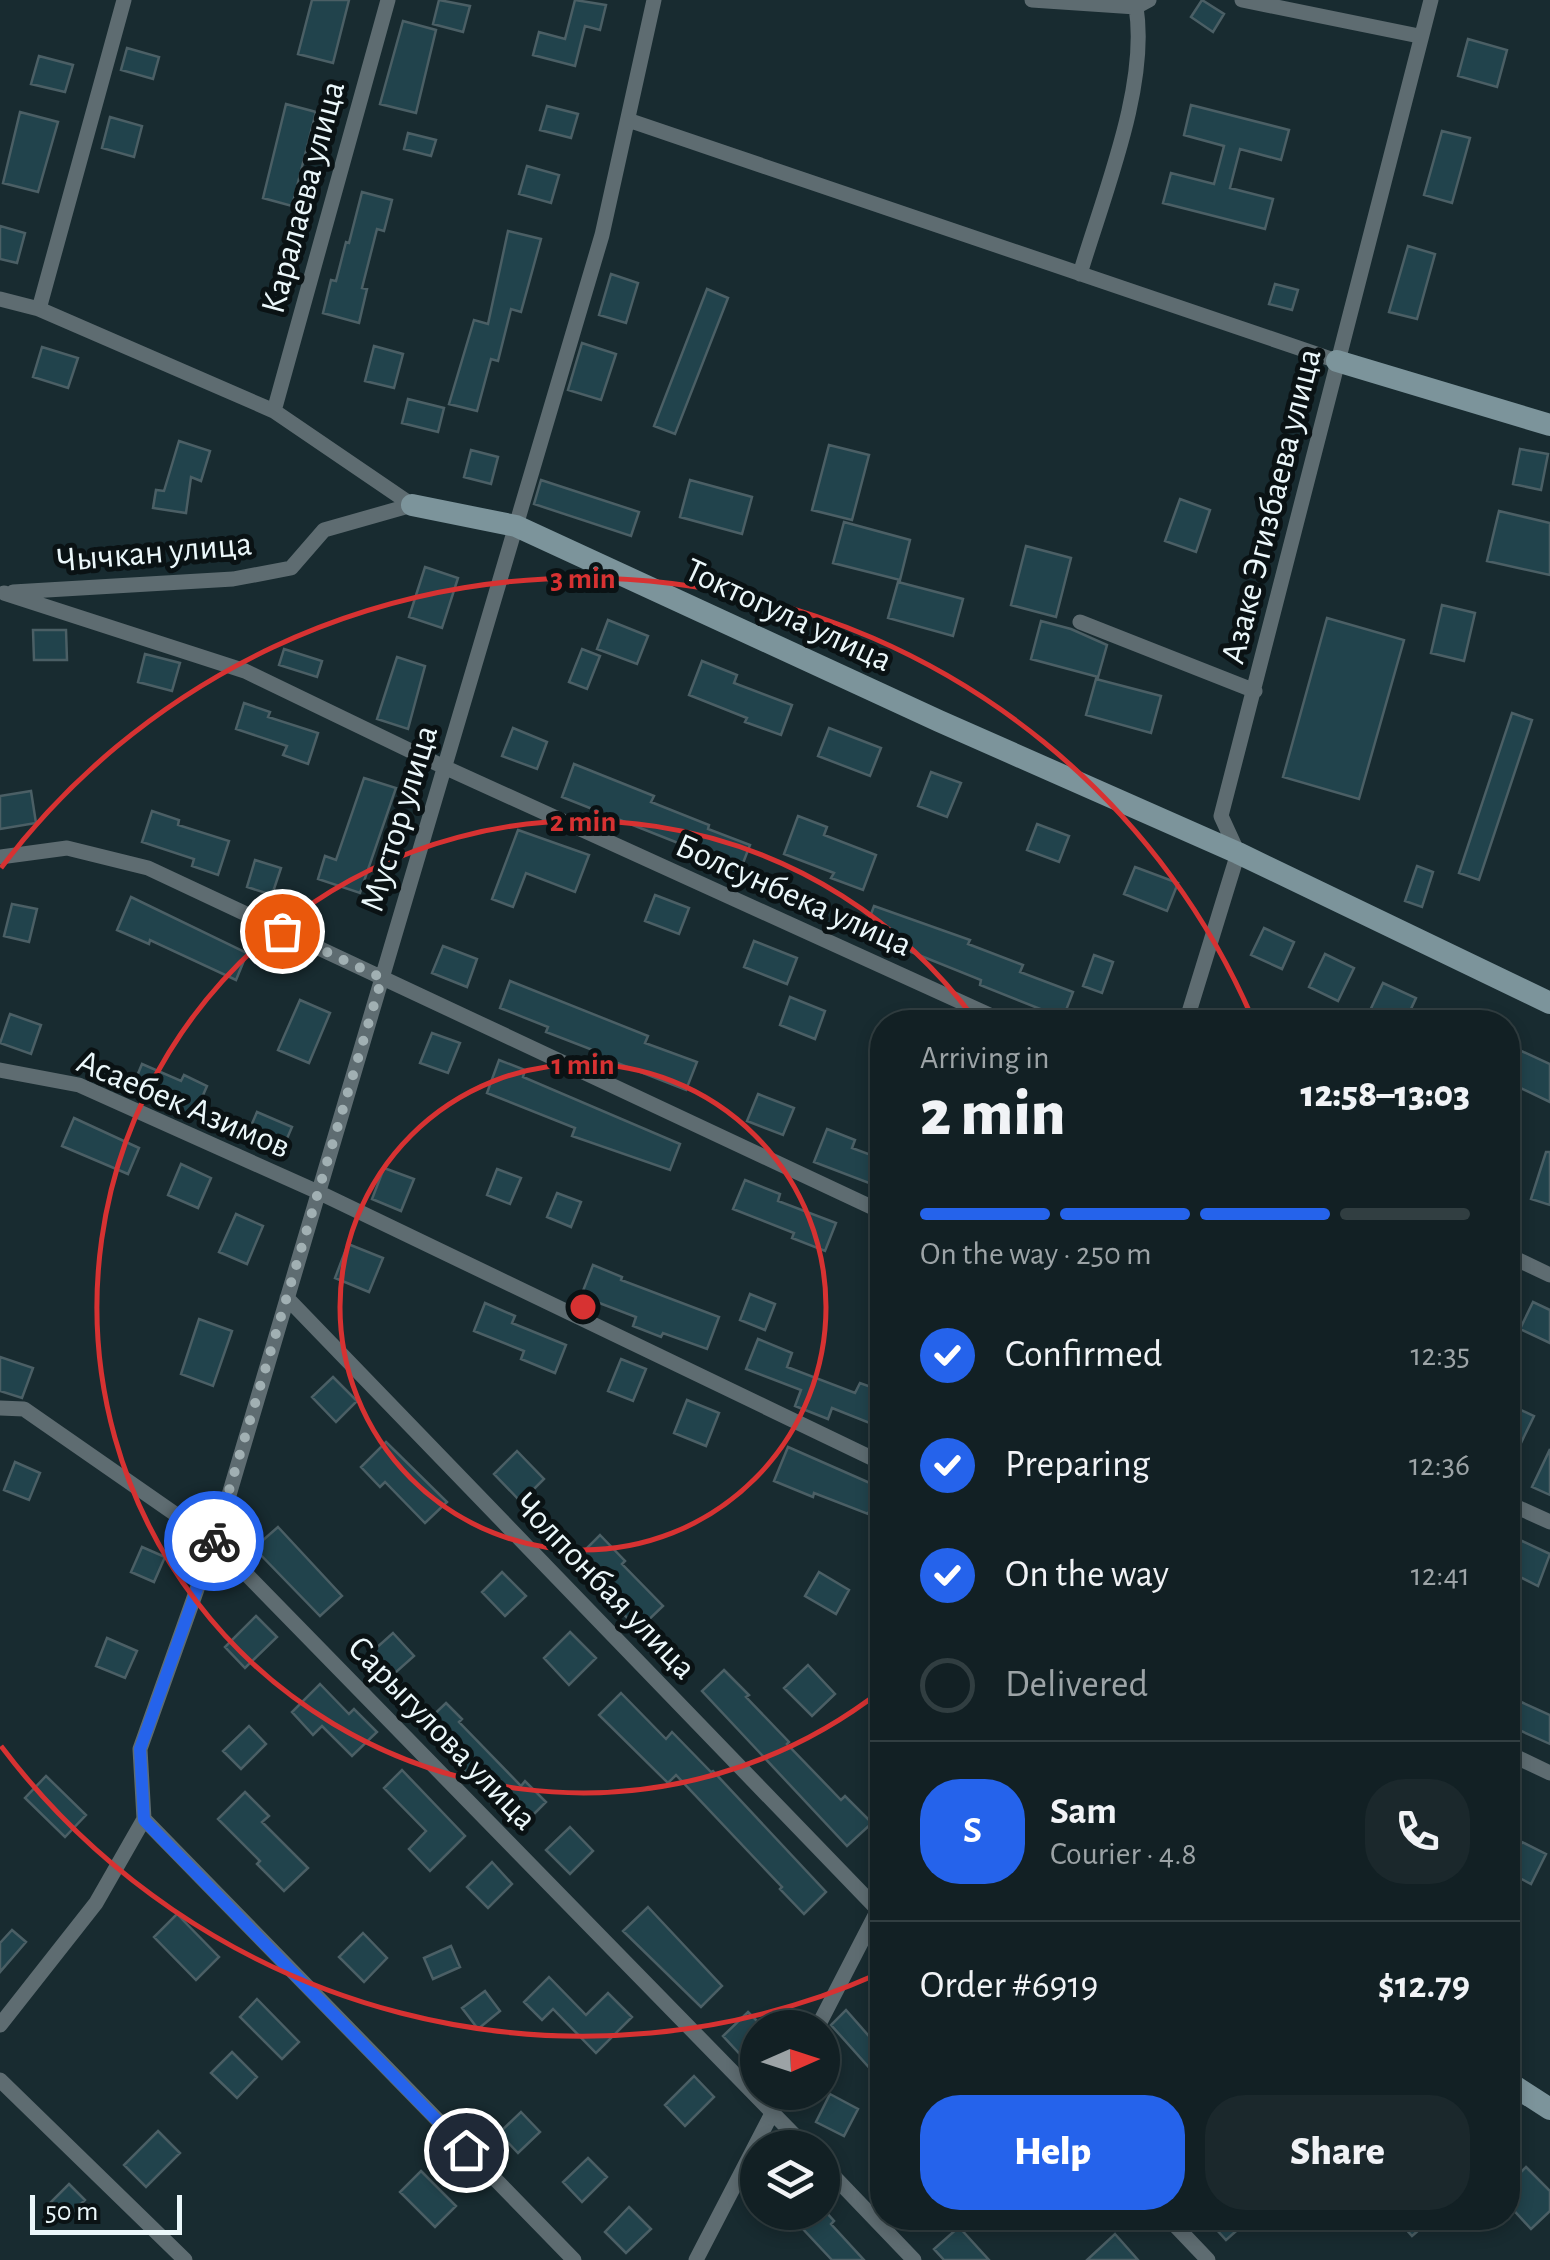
<!DOCTYPE html>
<html lang="en">
<head>
<meta charset="utf-8">
<style>
	:root { --surface:#122024; --page:#1b282c; --text:#f1f3f6; --muted:#9ca3a6; --line:#313e41; --accent:#2563eb }
	body { margin:0; font-family:"Alegreya Sans",sans-serif; background:var(--page); color:var(--text); height:100vh; display:flex; flex-direction:column; font-size:38px; white-space:nowrap }
	* { box-sizing:border-box; margin:0 }
	p { font-size:32px; color:var(--muted) }
	.icon { flex:none; width:55px; height:55px; fill:none; stroke:currentColor; stroke-width:2; stroke-linecap:round; stroke-linejoin:round }
	.map { position:relative; flex:1; overflow:hidden }
	.sheet { position:absolute; left:870px; top:1010px; width:650px; height:1220px; display:flex; flex-direction:column; background:var(--surface); border-radius:40px; box-shadow:0 5px 15px #0003,0 0 0 2px var(--line) }
	.sheet>* { flex:none }
	.needle { width:65px; rotate:87deg }
	.controls { position:absolute; left:740px; top:2010px; display:grid; gap:20px }
	.controls a { display:grid; place-items:center; width:100px; height:100px; border-radius:50%; background:var(--surface); box-shadow:0 5px 15px #0003,0 0 0 2px var(--line); font-size:50px }
	.scale { position:absolute; left:30px; bottom:25px; width:152px; box-sizing:border-box; padding-left:10px; border:5px solid #ebf7fa; border-top:0; font-size:28px; line-height:35px; white-space:nowrap; color:#ebf7fa; -webkit-text-stroke:8px #0a1214; paint-order:stroke }
	.pin { position:absolute; display:grid; place-items:center; width:85px; height:85px; color:#fff; margin:-42px; border:5px solid #fff; border-radius:50%; box-shadow:0 2px 10px #0007 }
	.courier { position:absolute; display:grid; place-items:center; width:100px; height:100px; margin:-50px; border:8px solid #2563eb; border-radius:50%; background:#fff; color:#222; box-shadow:0 2px 12px #0007 }
	.overview em { font-style:normal; font-weight:800 }
	.overview div { display:flex; flex-direction:column-reverse }
	.overview { display:flex; align-items:center; justify-content:space-between; height:170px; padding:0 50px }
	h1 { font-size:65px; font-weight:800; line-height:75px }
	.bar { display:grid; grid-template-columns:repeat(4,1fr); gap:15px 10px; align-content:center; height:120px; padding:0 50px }
	.bar i { height:12px; border-radius:8px; background:var(--line) }
	.bar .selected { background:var(--accent) }
	.bar p { grid-column:span 4 }
	.line { display:flex; align-items:center; gap:25px; padding:0 50px; border-top:2px solid var(--line) }
	.line div { flex:1 }
	.round { display:grid; place-items:center; flex:none; width:105px; height:105px; border-radius:40px; background:var(--page) }
	ol { padding:0 50px; list-style:none }
	li { display:flex; align-items:center; gap:30px; height:110px }
	li p { margin-inline-start:auto }
	li .icon { padding:10px; border-radius:50%; background:var(--accent); color:#fff; stroke-width:4 }
	li:last-child { color:var(--muted) }
	li i { width:55px; height:55px; border:5px solid var(--line); border-radius:50% }
	.primary-button { display:flex; gap:20px; margin-top:auto; padding:20px 50px }
	.primary-button a { flex:1; height:115px; border-radius:40px; background:var(--accent); color:#fff; font-size:40px; font-weight:800; line-height:115px; text-align:center }
	.primary-button a+a { background:var(--page); color:var(--text) }
	.map>svg:first-child { display:block }
	.building { fill:#21434c; stroke:#4b5f65; stroke-width:2.5 }
	.lines { fill:none; stroke-linecap:round; stroke-linejoin:round }
	.street { stroke:#5e6c71; stroke-width:15 }
	.secondary { stroke:#7c949b; stroke-width:22 }
	.done { stroke:#a1b0b3; stroke-width:10; stroke-dasharray:0 18 }
	.route { stroke:#2563eb; stroke-width:12 }
	.ring { fill:none; stroke:#d73232; stroke-width:5 }
	.labels { text-anchor:middle; stroke-width:10; stroke-linejoin:round; paint-order:stroke }
	.street-label { font-size:35px; fill:#ebf7fa; stroke:#0a1214 }
	.centre { fill:#d73232; stroke:#0a1214; stroke-width:5 }
	.ring-label { font-size:30px; text-anchor:middle; font-weight:bold; fill:#d73232; stroke:#0a1214; stroke-width:10; stroke-linejoin:round; paint-order:stroke }
</style>
</head>
<body>
<div class="map">
<svg width="1550" height="2260" viewBox="0 0 1550 2260">
	<rect width="100%" height="100%" fill="#182b30"/>
	<path class="building" d="M 312,0 L 349,0 L 333,63 L 298,54 Z
		M 439,0 L 470,6 L 463,32 L 433,24 Z
		M 575,0 L 606,5 L 600,30 L 585,26 L 575,66 L 533,55 L 539,32 L 565,39 Z
		M 1202,0 L 1224,14 L 1213,32 L 1191,17 Z
		M 403,21 L 436,30 L 416,113 L 380,104 Z
		M 1468,39 L 1507,50 L 1497,87 L 1458,76 Z
		M 127,48 L 159,57 L 153,79 L 121,70 Z
		M 39,56 L 73,65 L 65,92 L 31,84 Z
		M 286,104 L 316,112 L 292,206 L 263,198 Z
		M 1191,105 L 1289,130 L 1281,160 L 1240,149 L 1230,188 L 1273,199 L 1265,229 L 1163,203 L 1171,173 L 1214,184 L 1224,146 L 1184,135 Z
		M 547,106 L 578,114 L 571,138 L 540,130 Z
		M 20,112 L 58,122 L 38,192 L 3,183 Z
		M 110,117 L 142,126 L 134,157 L 102,148 Z
		M 1442,131 L 1470,138 L 1452,203 L 1424,195 Z
		M 408,133 L 436,140 L 431,156 L 404,149 Z
		M 527,166 L 559,175 L 551,203 L 519,194 Z
		M 362,192 L 392,200 L 384,231 L 377,229 L 362,288 L 367,289 L 359,323 L 323,313 L 331,280 L 336,281 L 346,242 L 349,243 Z
		M 0,226 L 25,233 L 17,263 L 0,259 Z
		M 508,231 L 541,239 L 521,312 L 511,309 L 498,361 L 491,359 L 477,411 L 449,404 L 474,320 L 488,324 Z
		M 1408,246 L 1435,254 L 1417,319 L 1389,312 Z
		M 611,274 L 638,283 L 626,323 L 599,315 Z
		M 1275,284 L 1298,290 L 1292,310 L 1269,304 Z
		M 707,289 L 728,298 L 675,434 L 654,426 Z
		M 582,343 L 616,354 L 601,400 L 568,390 Z
		M 374,346 L 403,354 L 394,388 L 365,381 Z
		M 42,347 L 78,358 L 68,388 L 33,377 Z
		M 408,399 L 444,408 L 438,432 L 402,423 Z
		M 179,441 L 210,451 L 201,481 L 191,477 L 186,513 L 153,508 L 156,490 L 164,491 Z
		M 829,445 L 869,455 L 852,520 L 812,510 Z
		M 1520,449 L 1548,454 L 1541,490 L 1513,484 Z
		M 471,450 L 498,457 L 491,484 L 464,477 Z
		M 541,480 L 639,512 L 631,536 L 534,504 Z
		M 690,480 L 752,497 L 742,534 L 680,517 Z
		M 1180,499 L 1210,510 L 1196,552 L 1165,541 Z
		M 1499,511 L 1550,523 L 1550,575 L 1487,561 Z
		M 844,522 L 910,540 L 900,580 L 833,563 Z
		M 1026,546 L 1071,558 L 1056,617 L 1011,605 Z
		M 425,567 L 458,578 L 442,628 L 409,617 Z
		M 898,582 L 963,599 L 953,636 L 888,618 Z
		M 1442,605 L 1475,613 L 1464,661 L 1431,653 Z
		M 1327,618 L 1404,640 L 1359,799 L 1283,777 Z
		M 608,620 L 648,636 L 637,664 L 597,649 Z
		M 1041,621 L 1071,629 L 1107,645 L 1098,677 L 1031,659 Z
		M 33,630 L 66,630 L 67,660 L 34,660 Z
		M 284,649 L 322,661 L 317,677 L 279,665 Z
		M 582,649 L 600,656 L 587,689 L 569,682 Z
		M 145,654 L 180,663 L 172,691 L 138,682 Z
		M 397,657 L 425,666 L 408,729 L 377,719 Z
		M 702,661 L 737,675 L 734,683 L 792,705 L 781,735 L 745,722 L 747,718 L 689,695 Z
		M 1096,679 L 1161,696 L 1151,733 L 1086,715 Z
		M 244,703 L 270,712 L 268,717 L 318,733 L 308,764 L 283,755 L 287,746 L 236,729 Z
		M 1512,713 L 1532,720 L 1479,880 L 1459,873 Z
		M 513,728 L 547,742 L 537,769 L 502,756 Z
		M 829,728 L 881,748 L 870,776 L 818,756 Z
		M 574,764 L 654,796 L 651,802 L 709,825 L 708,829 L 750,845 L 738,876 L 708,864 L 711,856 L 562,797 Z
		M 931,772 L 961,783 L 947,817 L 918,806 Z
		M 364,778 L 396,788 L 360,893 L 318,879 L 325,856 L 336,860 Z
		M 31,791 L 36,823 L 0,829 L 0,796 Z
		M 152,811 L 179,820 L 178,825 L 229,841 L 218,875 L 192,866 L 194,859 L 142,842 Z
		M 798,816 L 827,827 L 824,835 L 876,855 L 863,890 L 831,878 L 834,873 L 784,854 Z
		M 1037,824 L 1069,836 L 1059,862 L 1027,850 Z
		M 518,830 L 589,855 L 575,892 L 526,873 L 513,907 L 492,899 Z
		M 255,860 L 281,868 L 272,895 L 247,887 Z
		M 1417,866 L 1433,872 L 1422,907 L 1405,901 Z
		M 1135,867 L 1178,883 L 1167,911 L 1124,894 Z
		M 655,895 L 689,908 L 679,934 L 645,921 Z
		M 131,897 L 247,953 L 236,980 L 150,940 L 149,944 L 117,930 Z
		M 12,904 L 37,909 L 29,942 L 4,936 Z
		M 874,906 L 970,940 L 968,944 L 1023,965 L 1020,972 L 1073,992 L 1063,1018 L 980,985 L 981,980 L 864,933 Z
		M 1264,928 L 1294,942 L 1282,969 L 1251,955 Z
		M 754,941 L 797,958 L 787,984 L 744,967 Z
		M 443,946 L 477,959 L 467,987 L 432,973 Z
		M 1325,954 L 1354,968 L 1338,1001 L 1309,987 Z
		M 1094,955 L 1113,962 L 1102,993 L 1083,986 Z
		M 510,981 L 648,1036 L 645,1043 L 697,1062 L 686,1090 L 597,1055 L 598,1052 L 546,1032 L 548,1027 L 500,1008 Z
		M 1383,983 L 1416,998 L 1405,1022 L 1378,1022 L 1367,1017 Z
		M 790,997 L 825,1011 L 815,1039 L 780,1025 Z
		M 300,1000 L 330,1013 L 309,1063 L 278,1050 Z
		M 10,1014 L 41,1025 L 31,1054 L 0,1043 Z
		M 432,1033 L 460,1043 L 448,1073 L 420,1063 Z
		M 1508,1045 L 1550,1064 L 1550,1102 L 1508,1082 Z
		M 499,1060 L 525,1070 L 523,1077 L 680,1144 L 670,1170 L 572,1136 L 575,1128 L 487,1093 Z
		M 142,1064 L 181,1081 L 184,1075 L 207,1086 L 193,1118 L 130,1093 Z
		M 758,1094 L 794,1108 L 783,1135 L 747,1121 Z
		M 257,1112 L 292,1127 L 279,1157 L 244,1142 Z
		M 74,1118 L 139,1148 L 128,1174 L 62,1146 Z
		M 827,1129 L 855,1140 L 852,1148 L 882,1159 L 882,1188 L 814,1162 Z
		M 1546,1152 L 1550,1152 L 1550,1205 L 1531,1199 Z
		M 181,1164 L 211,1178 L 198,1208 L 168,1195 Z
		M 384,1168 L 414,1179 L 401,1211 L 372,1199 Z
		M 497,1169 L 521,1178 L 510,1204 L 487,1195 Z
		M 745,1180 L 780,1194 L 778,1201 L 836,1223 L 825,1251 L 792,1238 L 794,1233 L 733,1209 Z
		M 557,1193 L 581,1202 L 571,1227 L 547,1217 Z
		M 236,1214 L 263,1226 L 247,1264 L 219,1252 Z
		M 348,1244 L 383,1258 L 369,1292 L 335,1278 Z
		M 593,1265 L 622,1277 L 621,1280 L 719,1317 L 707,1349 L 663,1333 L 661,1337 L 633,1326 L 636,1317 L 581,1296 Z
		M 750,1294 L 775,1304 L 765,1330 L 740,1320 Z
		M 1533,1302 L 1550,1310 L 1550,1343 L 1520,1329 Z
		M 485,1303 L 515,1316 L 512,1323 L 566,1345 L 555,1373 L 521,1359 L 524,1351 L 474,1331 Z
		M 199,1319 L 232,1331 L 213,1386 L 181,1374 Z
		M 758,1339 L 792,1353 L 787,1367 L 855,1393 L 860,1383 L 882,1391 L 882,1428 L 832,1408 L 828,1419 L 795,1406 L 801,1390 L 746,1369 Z
		M 0,1357 L 33,1368 L 22,1398 L 0,1391 Z
		M 621,1359 L 646,1369 L 633,1401 L 608,1391 Z
		M 333,1377 L 357,1401 L 336,1422 L 312,1397 Z
		M 687,1400 L 719,1413 L 706,1446 L 674,1433 Z
		M 1508,1404 L 1534,1416 L 1520,1445 L 1508,1439 Z
		M 386,1442 L 447,1502 L 425,1523 L 385,1482 L 380,1487 L 361,1467 Z
		M 788,1447 L 879,1487 L 868,1514 L 814,1493 L 813,1497 L 774,1481 Z
		M 1550,1449 L 1550,1495 L 1532,1487 Z
		M 517,1451 L 544,1479 L 521,1502 L 494,1474 Z
		M 15,1462 L 40,1473 L 29,1500 L 4,1490 Z
		M 278,1527 L 342,1596 L 320,1616 L 254,1548 Z
		M 600,1535 L 625,1561 L 622,1564 L 663,1606 L 638,1630 L 575,1560 Z
		M 1520,1540 L 1550,1554 L 1538,1586 L 1508,1571 Z
		M 142,1547 L 165,1557 L 154,1582 L 131,1572 Z
		M 502,1572 L 526,1596 L 505,1616 L 482,1592 Z
		M 819,1572 L 849,1590 L 836,1614 L 805,1596 Z
		M 256,1616 L 277,1637 L 245,1668 L 225,1647 Z
		M 570,1632 L 596,1658 L 569,1685 L 544,1658 Z
		M 393,1633 L 414,1656 L 386,1681 L 365,1658 Z
		M 107,1638 L 137,1651 L 125,1678 L 96,1666 Z
		M 808,1665 L 835,1694 L 812,1716 L 784,1688 Z
		M 724,1670 L 749,1695 L 746,1697 L 789,1742 L 787,1744 L 841,1800 L 845,1796 L 872,1823 L 847,1846 L 702,1691 Z
		M 320,1684 L 349,1714 L 354,1709 L 377,1732 L 352,1756 L 322,1726 L 313,1735 L 292,1712 Z
		M 621,1693 L 666,1739 L 672,1732 L 711,1772 L 713,1771 L 826,1892 L 804,1914 L 780,1889 L 782,1887 L 676,1775 L 668,1783 L 599,1715 Z
		M 1521,1702 L 1550,1715 L 1550,1744 L 1510,1726 Z
		M 446,1703 L 462,1719 L 459,1722 L 521,1786 L 525,1781 L 546,1802 L 523,1825 L 482,1783 L 479,1786 L 422,1726 Z
		M 249,1726 L 266,1744 L 241,1769 L 223,1751 Z
		M 402,1770 L 465,1836 L 430,1871 L 409,1849 L 426,1831 L 384,1788 Z
		M 46,1776 L 86,1815 L 65,1837 L 25,1798 Z
		M 245,1792 L 269,1816 L 262,1822 L 308,1868 L 284,1891 L 257,1864 L 260,1861 L 218,1819 Z
		M 570,1827 L 593,1851 L 570,1874 L 546,1850 Z
		M 1522,1842 L 1546,1854 L 1531,1884 L 1508,1872 Z
		M 492,1862 L 512,1884 L 488,1908 L 467,1887 Z
		M 648,1907 L 722,1986 L 701,2007 L 623,1931 Z
		M 177,1914 L 219,1957 L 196,1980 L 154,1937 Z
		M 12,1930 L 26,1942 L 0,1972 L 0,1943 Z
		M 363,1933 L 387,1958 L 364,1982 L 339,1957 Z
		M 451,1946 L 460,1967 L 433,1979 L 424,1958 Z
		M 549,1977 L 586,2015 L 608,1993 L 632,2017 L 596,2053 L 553,2009 L 542,2020 L 524,2002 Z
		M 485,1991 L 500,2011 L 478,2029 L 462,2008 Z
		M 257,1999 L 299,2042 L 282,2059 L 240,2017 Z
		M 846,2010 L 882,2051 L 882,2082 L 831,2025 Z
		M 748,2012 L 758,2022 L 758,2056 L 749,2064 L 723,2036 Z
		M 232,2052 L 257,2077 L 237,2098 L 211,2073 Z
		M 694,2076 L 714,2097 L 685,2126 L 665,2105 Z
		M 830,2094 L 858,2109 L 844,2136 L 816,2122 Z
		M 521,2112 L 540,2132 L 518,2153 L 499,2133 Z
		M 158,2131 L 180,2153 L 146,2187 L 124,2165 Z
		M 588,2158 L 607,2177 L 582,2202 L 563,2182 Z
		M 1526,2167 L 1550,2191 L 1550,2211 L 1531,2229 L 1508,2204 L 1508,2185 Z
		M 421,2171 L 456,2206 L 435,2227 L 400,2192 Z
		M 69,2184 L 85,2200 L 64,2221 L 48,2205 Z
		M 629,2207 L 651,2229 L 626,2253 L 605,2232 Z
		M 787,2212 L 826,2212 L 834,2221 L 831,2224 L 864,2260 L 832,2260 Z
		M 1206,2218 L 1251,2218 L 1226,2240 Z
		M 1396,2218 L 1433,2218 L 1412,2236 Z
		M 959,2227 L 989,2260 L 944,2260 L 934,2249 Z
		M 1115,2234 L 1138,2260 L 1087,2260 Z"/>
	<g class="lines">
		<path class="street" d="M 1032,0 L 1136,7 L 1149,0
			M 1242,0 L 1419,36
			M 628,120 L 1337,361
			M 1080,274 C 1103,196 1149,86 1136,7
			M 0,299 L 39,309 L 274,411 L 412,505
			M 39,309 L 124,0
			M 274,411 L 388,0
			M 13,592 L 233,579 L 291,568 L 324,530 L 412,505
			M 4,593 L 245,671 L 444,767 L 1005,1022
			M 1080,622 L 1255,691
			M 0,857 L 67,848 L 148,868 L 882,1212
			M 1186,1022 L 1238,853 L 1221,816 L 1431,0
			M 0,1070 L 79,1085 L 318,1192 L 882,1463
			M 1508,1255 L 1550,1275
			M 287,1298 L 882,1914
			M 0,1408 L 24,1409 L 214,1541 L 807,2148
			M 1508,1503 L 1550,1522
			M 1508,1753 L 1550,1773
			M 144,1819 L 140,1749 L 221,1522 L 602,235 L 654,0
			M 144,1819 L 574,2260
			M 0,2025 L 96,1903 L 144,1819
			M 817,2028 L 882,1902
			M 0,2080 L 185,2260
			M 822,2164 L 914,2260
			M 1168,2218 L 1208,2260
			M 696,2260 L 783,2092"/>
		<path class="secondary" d="M 1337,361 L 1550,425
			M 412,505 L 516,526 L 939,721 L 1238,853 L 1550,1003
			M 1508,2082 L 1550,2109"/>
	</g>
	<g class="lines">
		<path class="done" d="M 214,1541 L 382,978 L 282,931"/>
		<path class="route" d="M 214,1541 L 140,1749 L 144,1820 L 466,2150"/>
	</g>
	<g class="ring">
		<circle cx="583" cy="1307" r="243"/>
		<path d="M882 1690A486 486 0 1 1 976 1021"/>
		<path d="M880 1973A729 729 0 0 1 1 1746M1 868A729 729 0 0 1 1254 1022"/>
	</g>
	<g class="labels">
		<g class="street-label">
			<text transform="translate(302 197) rotate(-75)" y="12">Каралаева улица</text>
			<text transform="translate(1270 506) rotate(-76)" y="12">Азаке Эгизбаева улица</text>
			<text transform="translate(154 551) rotate(-5)" y="12">Чычкан улица</text>
			<text transform="translate(789 614) rotate(25)" y="12">Токтогула улица</text>
			<text transform="translate(398 818) rotate(-73)" y="12">Мустор улица</text>
			<text transform="translate(794 894) rotate(24)" y="12">Болсунбека улица</text>
			<text transform="translate(184 1103) rotate(23)" y="12">Асаебек Азимов</text>
			<text transform="translate(606 1585) rotate(46)" y="12">Чолпонбая улица</text>
			<text transform="translate(443 1732) rotate(46)" y="12">Сарыгулова улица</text>
		</g>
	</g>
	<circle cx="583" cy="1307" r="15" class="centre"/>
	<g class="ring-label">
		<text x="583" y="588">3 min</text>
		<text x="583" y="831">2 min</text>
		<text x="583" y="1074">1 min</text>
	</g>
</svg>
<div class="controls">
<a><svg class="needle" viewBox="-14 -14 28 28"><path d="M0-13l5 13h-10z" fill="#e53935"/><path d="M0 13l5-13h-10z" fill="#9ca3a6"/></svg></a>
<a><svg class="icon" aria-label="layers" viewBox="0 0 24 24"><path d="M12 4l9 5-9 5-9-5zM3 14l9 5 9-5"/></svg></a>
</div>
<div class="scale">50 m</div>
<div class="pin" style="left:282px;top:931px;background:#ea580c"><svg class="icon" aria-label="bag" viewBox="0 0 24 24"><path d="M5 8h14l-1 12H6zM9 8a3 3 0 0 1 6 0"/></svg></div>
<div class="pin" style="left:466px;top:2150px;background:#1f2937"><svg class="icon" aria-label="home" viewBox="0 0 24 24"><path d="M3 11l9-7 9 7M6 9v11h12V9"/></svg></div>
<div class="courier" style="left:214px;top:1541px"><svg class="icon" aria-label="bike" viewBox="0 0 24 24"><circle cx="6" cy="16" r="4"/><circle cx="18" cy="16" r="4"/><path d="M6 16l4-8h5l3 8M10 8l3 8H6M13 5h3"/></svg></div>
<section class="sheet">
<div class="overview"><div><h1>2 min</h1><p>Arriving in</p></div><em>12:58–13:03</em></div>
<div class="bar"><i class="selected"></i><i class="selected"></i><i class="selected"></i><i></i><p>On the way · 250 m</p></div>
<ol>
<li><svg class="icon" aria-label="check" viewBox="0 0 24 24"><path d="M5 12l5 5 9-10"/></svg>Confirmed<p>12:35</p></li>
<li><svg class="icon" aria-label="check" viewBox="0 0 24 24"><path d="M5 12l5 5 9-10"/></svg>Preparing<p>12:36</p></li>
<li><svg class="icon" aria-label="check" viewBox="0 0 24 24"><path d="M5 12l5 5 9-10"/></svg>On the way<p>12:41</p></li>
<li><i></i>Delivered</li>
</ol>
<div class="line" style="height:180px"><b class="round" style="background:var(--accent);color:#fff">S</b><div><b>Sam</b><p>Courier · 4.8</p></div><a class="round"><svg class="icon" aria-label="phone" viewBox="0 0 24 24"><path d="M5 4h4l2 5-3 2q2 4 5 5l2-3 5 2v4C11 20 4 13 5 4z"/></svg></a></div>
<div class="line" style="height:130px"><div>Order #6919</div><b>$12.79</b></div>
<div class="primary-button"><a>Help</a><a>Share</a></div>
</section>
</div>
</body>
</html>
